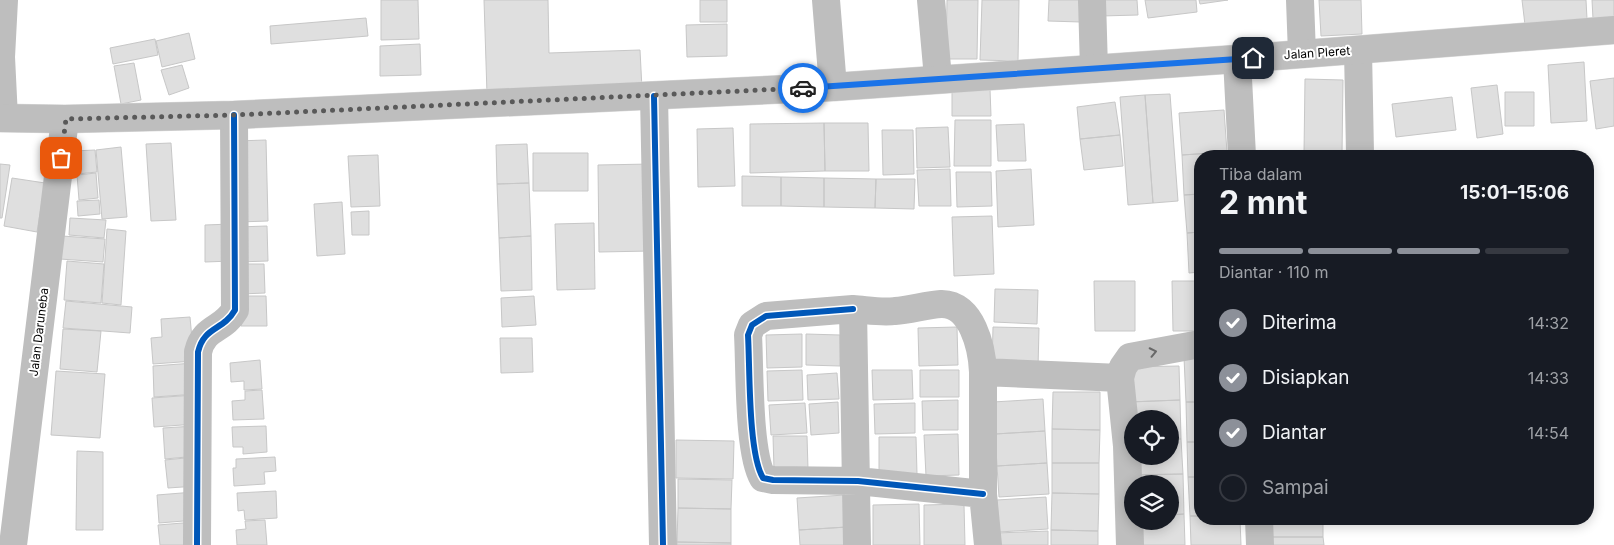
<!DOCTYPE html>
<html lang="id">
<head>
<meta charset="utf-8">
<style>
	:root { --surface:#171b24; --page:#242831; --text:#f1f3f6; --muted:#9ea1a6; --line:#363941; --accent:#8c9099 }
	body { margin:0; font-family:Inter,sans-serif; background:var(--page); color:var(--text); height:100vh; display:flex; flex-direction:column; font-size:19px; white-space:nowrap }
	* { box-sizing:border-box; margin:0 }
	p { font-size:16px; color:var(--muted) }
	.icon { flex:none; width:28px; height:28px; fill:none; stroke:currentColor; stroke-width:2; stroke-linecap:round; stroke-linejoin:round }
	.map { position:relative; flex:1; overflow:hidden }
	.sheet { position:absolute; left:1194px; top:150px; width:400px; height:375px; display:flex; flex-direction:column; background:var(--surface); border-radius:20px; box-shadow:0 2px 12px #0003 }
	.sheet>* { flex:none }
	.tools { position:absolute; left:1124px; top:410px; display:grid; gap:10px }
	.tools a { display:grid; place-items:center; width:55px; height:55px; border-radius:50%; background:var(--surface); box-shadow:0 2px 12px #0003; font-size:25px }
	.pin { position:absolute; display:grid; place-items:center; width:42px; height:42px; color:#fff; margin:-21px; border-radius:10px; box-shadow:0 2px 8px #0006 }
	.courier { position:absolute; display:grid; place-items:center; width:50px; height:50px; margin:-25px; border:4px solid #1a73e8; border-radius:50%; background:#fff; color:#222; box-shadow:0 1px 6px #0007 }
	.overview em { font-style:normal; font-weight:700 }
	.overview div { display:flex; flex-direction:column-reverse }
	.overview { display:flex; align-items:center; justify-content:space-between; height:85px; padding:0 25px }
	h1 { font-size:32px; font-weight:700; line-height:38px }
	.bar { display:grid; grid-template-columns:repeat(4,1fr); gap:8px 5px; align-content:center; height:60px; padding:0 25px }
	.bar i { height:6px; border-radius:4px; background:var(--line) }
	.bar .selected { background:var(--accent) }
	.bar p { grid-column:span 4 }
	ol { padding:0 25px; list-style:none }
	li { display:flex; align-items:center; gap:15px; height:55px }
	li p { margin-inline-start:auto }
	li .icon { padding:5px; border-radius:50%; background:var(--accent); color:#fff; stroke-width:4 }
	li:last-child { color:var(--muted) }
	li i { width:28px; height:28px; border:2px solid var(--line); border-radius:50% }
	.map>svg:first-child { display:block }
	.building { fill:#dfdfdf; stroke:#c7c7c7 }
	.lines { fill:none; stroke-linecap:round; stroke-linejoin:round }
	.major-casing { stroke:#dbdbdb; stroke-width:29 }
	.minor { stroke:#bebebe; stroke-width:28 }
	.major { stroke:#bebebe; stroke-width:28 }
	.cycleway-casing { stroke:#fff; stroke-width:9 }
	.cycleway { stroke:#0057b8; stroke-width:6 }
	.oneway { stroke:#686868 }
	.done { stroke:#595959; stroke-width:5; stroke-dasharray:0 9 }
	.route { stroke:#1a73e8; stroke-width:6 }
	.labels { text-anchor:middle; stroke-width:4; stroke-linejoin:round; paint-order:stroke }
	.street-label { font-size:12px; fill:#000; stroke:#fff }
</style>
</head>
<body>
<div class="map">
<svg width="1614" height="545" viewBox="0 0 1614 545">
	<rect width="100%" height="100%" fill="#fff"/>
	<path class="building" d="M 381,0 L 418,0 L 419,39 L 381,40 Z
		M 484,0 L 548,0 L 549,53 L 640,50 L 642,89 L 487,94 Z
		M 700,0 L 727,0 L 727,22 L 700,22 Z
		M 947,0 L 978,0 L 977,59 L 946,59 Z
		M 982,0 L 1019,0 L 1018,61 L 980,60 Z
		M 1049,0 L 1082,0 L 1081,22 L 1048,21 Z
		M 1100,0 L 1137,0 L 1138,15 L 1101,16 Z
		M 1145,0 L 1196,0 L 1197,12 L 1148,18 Z
		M 1199,0 L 1228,0 L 1200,4 Z
		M 1319,0 L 1361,0 L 1362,34 L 1321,36 Z
		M 1522,0 L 1586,0 L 1587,19 L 1525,25 Z
		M 1592,0 L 1614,0 L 1614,17 L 1593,19 Z
		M 366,18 L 368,36 L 271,44 L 270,26 Z
		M 727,24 L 727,56 L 687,57 L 686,25 Z
		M 189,33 L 195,59 L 162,67 L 156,41 Z
		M 155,39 L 158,55 L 113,64 L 110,48 Z
		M 420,44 L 421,75 L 380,76 L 380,46 Z
		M 1584,62 L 1587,121 L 1551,123 L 1548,65 Z
		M 134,63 L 141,100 L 121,104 L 114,66 Z
		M 182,65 L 189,88 L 169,95 L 161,70 Z
		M 1614,78 L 1614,126 L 1596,129 L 1590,81 Z
		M 1305,79 L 1343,80 L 1342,154 L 1304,153 Z
		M 1497,85 L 1503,134 L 1477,138 L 1471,88 Z
		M 952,89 L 990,89 L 991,116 L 952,116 Z
		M 1505,92 L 1534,92 L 1534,126 L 1505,126 Z
		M 1170,94 L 1178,201 L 1153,203 L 1145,95 Z
		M 1145,95 L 1153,203 L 1128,205 L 1120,97 Z
		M 1452,97 L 1456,130 L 1396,137 L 1392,104 Z
		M 1115,102 L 1120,135 L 1080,139 L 1077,107 Z
		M 1224,110 L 1227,152 L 1182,155 L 1179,113 Z
		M 955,120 L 991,120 L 991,166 L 954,166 Z
		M 824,123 L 825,171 L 750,173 L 750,124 Z
		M 824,123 L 868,123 L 869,171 L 825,171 Z
		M 1024,124 L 1026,161 L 998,161 L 996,125 Z
		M 948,127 L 950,167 L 917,168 L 916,128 Z
		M 733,128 L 735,186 L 698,187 L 697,129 Z
		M 882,130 L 913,130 L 914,174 L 883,175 Z
		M 1120,135 L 1123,166 L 1084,170 L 1080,139 Z
		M 266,140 L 268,221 L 239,222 L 236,141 Z
		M 171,143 L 176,220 L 151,221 L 146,144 Z
		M 527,144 L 529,183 L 497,184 L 496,145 Z
		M 121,147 L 127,217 L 102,219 L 96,150 Z
		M 95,150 L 97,172 L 77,174 L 74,151 Z
		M 1227,152 L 1227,156 L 1200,156 L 1200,194 L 1184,195 L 1182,155 Z
		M 533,153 L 588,153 L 588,191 L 533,191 Z
		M 378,155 L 380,206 L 351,207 L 348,156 Z
		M 0,164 L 10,165 L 2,218 L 0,218 Z
		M 651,164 L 651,251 L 599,252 L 598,165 Z
		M 950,169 L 951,206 L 919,206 L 917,170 Z
		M 1031,169 L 1034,225 L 998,227 L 996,171 Z
		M 956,172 L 991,172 L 992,206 L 957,207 Z
		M 96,173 L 98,198 L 79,200 L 77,175 Z
		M 742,176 L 781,177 L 781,206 L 742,206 Z
		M 781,177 L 824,178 L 824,207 L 781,206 Z
		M 12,178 L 45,183 L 37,232 L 4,226 Z
		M 824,178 L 876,179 L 875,208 L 824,207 Z
		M 876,179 L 915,179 L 914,209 L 875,208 Z
		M 529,183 L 531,236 L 499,238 L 497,184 Z
		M 1200,194 L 1200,232 L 1187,233 L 1184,195 Z
		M 99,200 L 100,214 L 78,216 L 77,201 Z
		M 342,202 L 345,254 L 317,256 L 314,204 Z
		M 369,211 L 369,235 L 352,235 L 351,212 Z
		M 992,216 L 994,274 L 954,276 L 952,217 Z
		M 70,218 L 106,220 L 104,238 L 69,235 Z
		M 594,223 L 595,289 L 557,290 L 555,224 Z
		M 231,224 L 232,261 L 205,262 L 205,225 Z
		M 267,226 L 268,261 L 238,262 L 237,227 Z
		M 107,229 L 126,231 L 121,305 L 102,303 Z
		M 1200,232 L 1200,272 L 1189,273 L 1187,233 Z
		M 62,236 L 105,239 L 103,262 L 60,259 Z
		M 531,236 L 532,290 L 501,291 L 499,238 Z
		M 67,261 L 104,264 L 101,303 L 64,300 Z
		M 240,264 L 264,264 L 265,293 L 241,294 Z
		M 1094,281 L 1135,281 L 1135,331 L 1095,331 Z
		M 1172,281 L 1200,281 L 1200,331 L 1173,331 Z
		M 995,289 L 1038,290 L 1037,324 L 994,322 Z
		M 240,296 L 266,296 L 267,326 L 241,326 Z
		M 534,296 L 536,325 L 502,327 L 501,298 Z
		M 66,301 L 132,307 L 130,333 L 63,328 Z
		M 190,317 L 194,361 L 153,364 L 151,338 L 162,337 L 161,319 Z
		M 957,327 L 958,365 L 919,366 L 918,328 Z
		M 993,327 L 1039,328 L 1038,368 L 992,367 Z
		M 63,329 L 101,331 L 97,372 L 60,369 Z
		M 802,334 L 802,367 L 767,368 L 766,335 Z
		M 806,334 L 840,335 L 840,366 L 806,365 Z
		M 500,338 L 532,338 L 533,372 L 501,373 Z
		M 1184,357 L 1200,357 L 1200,402 L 1186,402 Z
		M 260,360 L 262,389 L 244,390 L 244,381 L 231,382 L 230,363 Z
		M 194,363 L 197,394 L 154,397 L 153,366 Z
		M 1179,366 L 1180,400 L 1129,402 L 1127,367 Z
		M 802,370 L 803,400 L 768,401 L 767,371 Z
		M 872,370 L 912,370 L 913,399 L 873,400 Z
		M 920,370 L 959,370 L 959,397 L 920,397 Z
		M 56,371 L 105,374 L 100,438 L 51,435 Z
		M 837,373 L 839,399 L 808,400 L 807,375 Z
		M 262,390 L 264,419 L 233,420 L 232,401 L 245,400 L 245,391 Z
		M 1053,392 L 1100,392 L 1100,430 L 1052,429 Z
		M 194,395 L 196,424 L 154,427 L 152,398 Z
		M 1043,399 L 1045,431 L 995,434 L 993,402 Z
		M 958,400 L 958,430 L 923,430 L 922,401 Z
		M 1180,400 L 1181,439 L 1170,439 L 1170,419 L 1132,419 L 1129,402 Z
		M 838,402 L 839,433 L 811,435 L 809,404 Z
		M 1186,402 L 1200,402 L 1200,442 L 1187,442 Z
		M 805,403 L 807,433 L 771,435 L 769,405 Z
		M 915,403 L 915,433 L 875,434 L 874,404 Z
		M 195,426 L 197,456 L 165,459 L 163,428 Z
		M 266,426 L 267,452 L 243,454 L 243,447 L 233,447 L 232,427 Z
		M 1052,429 L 1100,430 L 1099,463 L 1052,463 Z
		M 1045,431 L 1047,463 L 997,466 L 995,434 Z
		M 958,434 L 959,475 L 926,476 L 924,435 Z
		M 773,436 L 807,436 L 808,469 L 774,469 Z
		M 879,437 L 916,437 L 917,474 L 879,474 Z
		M 1170,439 L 1181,439 L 1183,474 L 1131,475 L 1132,456 L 1170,456 Z
		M 676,440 L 734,441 L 733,479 L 676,478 Z
		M 1187,442 L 1200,442 L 1200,477 L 1188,477 Z
		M 77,451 L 103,452 L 103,530 L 76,530 Z
		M 195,457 L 197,486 L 168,488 L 165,460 Z
		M 275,457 L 276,471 L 264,472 L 265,484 L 234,486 L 233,468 L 236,468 L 236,459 Z
		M 1047,463 L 1049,494 L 999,497 L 997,466 Z
		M 1052,463 L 1099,463 L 1099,494 L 1052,493 Z
		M 1183,474 L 1184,514 L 1170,515 L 1170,484 L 1132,484 L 1131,475 Z
		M 1188,477 L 1200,477 L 1200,516 L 1190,516 Z
		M 678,479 L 732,480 L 731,509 L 678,508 Z
		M 276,491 L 277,518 L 245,520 L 244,510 L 238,511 L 237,493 Z
		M 194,492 L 196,520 L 159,523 L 157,495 Z
		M 1052,493 L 1099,494 L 1098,531 L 1051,530 Z
		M 845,495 L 847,527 L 799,530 L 797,498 Z
		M 1046,497 L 1048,529 L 999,532 L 997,500 Z
		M 919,504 L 920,545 L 873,545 L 873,505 Z
		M 964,504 L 965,545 L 924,545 L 924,505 Z
		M 678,508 L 731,509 L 731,543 L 677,542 Z
		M 1184,514 L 1185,545 L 1133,545 L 1132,521 L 1170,521 L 1170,515 Z
		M 1190,516 L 1200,516 L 1200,519 L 1240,519 L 1241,545 L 1191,545 Z
		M 1272,519 L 1323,519 L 1323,537 L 1272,537 Z
		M 265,520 L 267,545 L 237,545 L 236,530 L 246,529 L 245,521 Z
		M 195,522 L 197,545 L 160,545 L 158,525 Z
		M 847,527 L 848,545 L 800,545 L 799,530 Z
		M 1051,530 L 1098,531 L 1098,545 L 1051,545 Z
		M 1048,531 L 1048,545 L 998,545 L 997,533 Z
		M 1272,537 L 1323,537 L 1324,545 L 1272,545 Z
		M 677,542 L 731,543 L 731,545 L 677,545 Z"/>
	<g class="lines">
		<g class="major-casing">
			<path id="major" d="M 0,118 L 65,119 L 234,115 L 833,87 L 1237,59 L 1614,30"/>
		</g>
		<path class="minor" d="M 826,0 L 833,87
			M 931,0 L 938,78
			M 1092,0 L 1094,69
			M 1300,0 L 1302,54
			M 1358,50 L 1360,154
			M 1237,59 L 1242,156
			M 654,96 L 663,545
			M 4,118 L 1,57 L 4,0
			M 853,309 L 766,316 L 752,325 L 748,335 C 750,368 748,453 763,478 L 773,480 L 858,481 L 983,494
			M 1259,519 L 1260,545
			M 13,545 L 65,119
			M 197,545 L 198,352 C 204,326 223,331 235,310 L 234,115
			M 857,545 L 853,309 C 867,310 882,313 895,311 C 910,310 926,305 941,304 C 972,303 982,348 983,372
			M 988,545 L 983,494 L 983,372 L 1120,378
			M 1130,545 L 1127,446 L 1120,378 L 1123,367 L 1130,357 L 1200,344"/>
		<use href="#major" class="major"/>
		<g class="cycleway-casing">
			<path id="cycleway" d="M 654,96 L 663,545
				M 853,309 L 766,316 L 752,325 L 748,335 C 750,368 748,453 763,478 L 773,480 L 858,481 L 983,494
				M 197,545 L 198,352 C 204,326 223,331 235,310 L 234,115"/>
		</g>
		<use href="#cycleway" class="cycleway"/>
	</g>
	<defs><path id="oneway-chevron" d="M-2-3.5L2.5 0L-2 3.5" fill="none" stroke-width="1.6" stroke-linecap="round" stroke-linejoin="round" transform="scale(1.25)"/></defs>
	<use class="oneway" href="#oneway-chevron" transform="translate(1153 352) rotate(-12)"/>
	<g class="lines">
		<path class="done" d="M 61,158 L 66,119 L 234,115 L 803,88"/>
		<path class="route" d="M 803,88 L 1253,58"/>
	</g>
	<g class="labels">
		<g class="street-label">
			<text transform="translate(1317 53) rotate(-4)" y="4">Jalan Pleret</text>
			<text transform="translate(39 332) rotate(-83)" y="4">Jalan Daruneba</text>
		</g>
	</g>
</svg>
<div class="tools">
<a><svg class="icon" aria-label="locate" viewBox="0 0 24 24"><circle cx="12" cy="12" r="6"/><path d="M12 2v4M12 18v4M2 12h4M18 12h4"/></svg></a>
<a><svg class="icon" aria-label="layers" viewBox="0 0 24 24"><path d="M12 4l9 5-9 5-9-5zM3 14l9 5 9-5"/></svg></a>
</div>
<div class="pin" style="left:61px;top:158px;background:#ea580c"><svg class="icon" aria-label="bag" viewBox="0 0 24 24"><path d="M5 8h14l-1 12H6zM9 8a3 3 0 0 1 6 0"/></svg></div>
<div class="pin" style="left:1253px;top:58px;background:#1f2937"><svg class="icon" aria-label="home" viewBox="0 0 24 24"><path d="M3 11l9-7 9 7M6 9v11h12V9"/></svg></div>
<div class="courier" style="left:803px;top:88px"><svg class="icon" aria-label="car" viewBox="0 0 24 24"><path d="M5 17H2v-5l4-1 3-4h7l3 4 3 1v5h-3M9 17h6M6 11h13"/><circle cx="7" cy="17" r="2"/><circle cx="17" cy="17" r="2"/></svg></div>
<section class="sheet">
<div class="overview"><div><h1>2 mnt</h1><p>Tiba dalam</p></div><em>15:01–15:06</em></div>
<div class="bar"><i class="selected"></i><i class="selected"></i><i class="selected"></i><i></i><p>Diantar · 110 m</p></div>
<ol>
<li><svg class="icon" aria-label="check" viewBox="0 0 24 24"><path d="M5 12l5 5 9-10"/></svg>Diterima<p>14:32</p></li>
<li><svg class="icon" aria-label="check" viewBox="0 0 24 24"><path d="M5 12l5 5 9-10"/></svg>Disiapkan<p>14:33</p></li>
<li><svg class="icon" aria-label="check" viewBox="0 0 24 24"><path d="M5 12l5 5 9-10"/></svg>Diantar<p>14:54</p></li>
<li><i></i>Sampai</li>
</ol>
</section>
</div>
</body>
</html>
